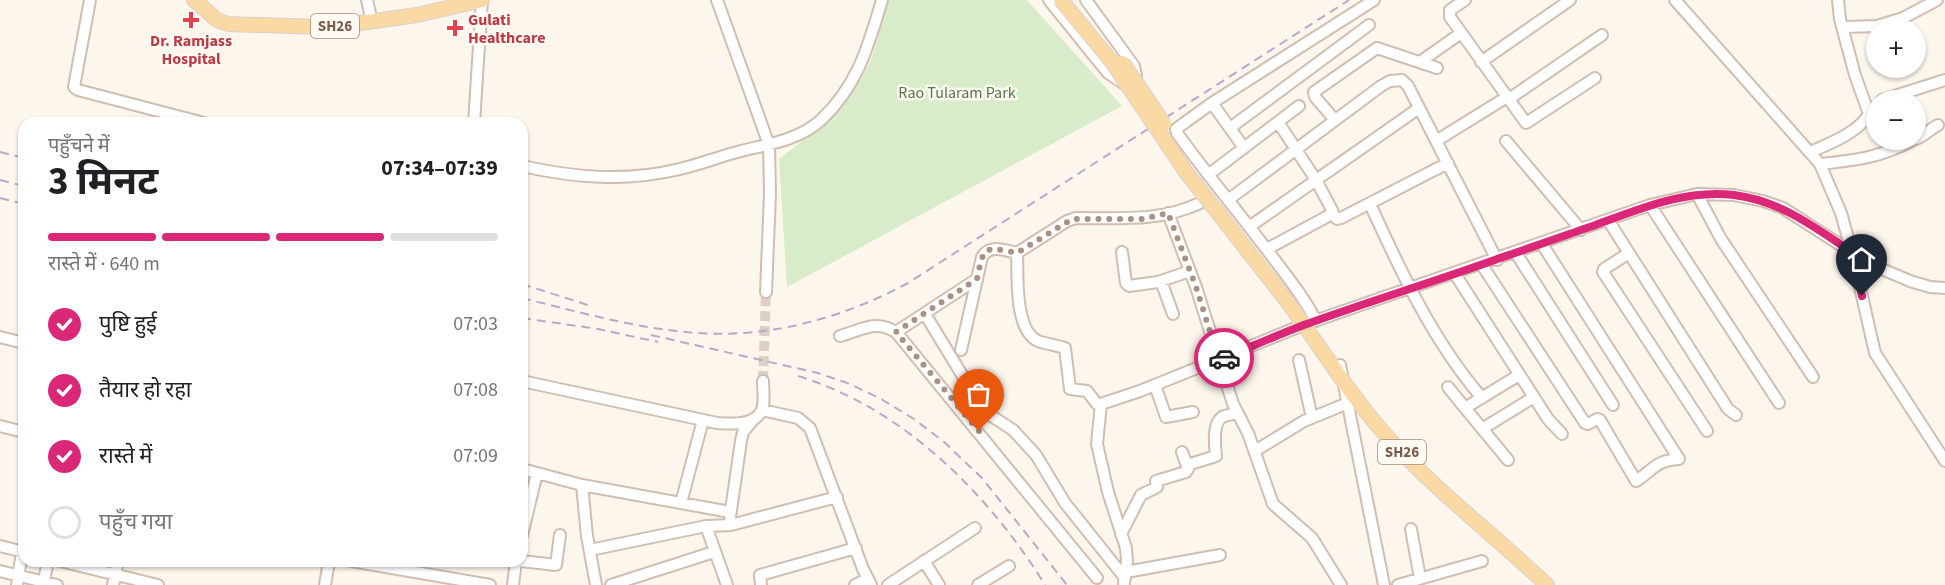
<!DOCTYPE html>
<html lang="hi">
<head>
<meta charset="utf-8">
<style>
	:root { --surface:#fff; --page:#f2f2f2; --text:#202124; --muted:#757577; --line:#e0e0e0; --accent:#db2777 }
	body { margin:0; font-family:"Source Sans 3","Noto Sans Devanagari",sans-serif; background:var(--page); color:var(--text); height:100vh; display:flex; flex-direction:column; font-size:22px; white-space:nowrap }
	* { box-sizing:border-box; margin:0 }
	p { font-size:20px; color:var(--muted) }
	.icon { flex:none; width:33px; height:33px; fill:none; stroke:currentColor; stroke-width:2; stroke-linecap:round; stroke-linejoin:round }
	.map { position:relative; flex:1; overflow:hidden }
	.panel { position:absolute; left:18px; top:117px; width:510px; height:450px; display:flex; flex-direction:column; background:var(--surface); border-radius:18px; box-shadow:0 2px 4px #0004 }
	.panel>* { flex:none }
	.buttons { position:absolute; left:1866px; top:18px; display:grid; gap:12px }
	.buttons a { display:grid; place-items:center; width:60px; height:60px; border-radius:50%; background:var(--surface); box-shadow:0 2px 4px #0004; font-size:30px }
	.pin { position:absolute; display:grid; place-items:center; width:51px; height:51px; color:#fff; margin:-62px -26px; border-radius:50% 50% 50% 0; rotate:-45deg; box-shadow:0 0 6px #0007 }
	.pin .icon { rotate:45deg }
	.courier { position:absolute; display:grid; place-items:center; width:60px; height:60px; margin:-30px; border:4px solid #db2777; border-radius:50%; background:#fff; color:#222; box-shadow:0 2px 8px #0007 }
	.head em { font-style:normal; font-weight:700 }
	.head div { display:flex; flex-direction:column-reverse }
	.head { display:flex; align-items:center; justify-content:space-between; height:102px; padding:0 30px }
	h1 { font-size:39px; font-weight:700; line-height:45px }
	.bar { display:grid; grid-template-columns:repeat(4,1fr); gap:9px 6px; align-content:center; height:72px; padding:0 30px }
	.bar i { height:8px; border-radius:4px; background:var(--line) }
	.bar .active { background:var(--accent) }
	.bar p { grid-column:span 4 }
	ol { padding:0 30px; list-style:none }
	li { display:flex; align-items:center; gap:18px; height:66px }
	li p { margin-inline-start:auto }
	li .icon { padding:6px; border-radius:50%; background:var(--accent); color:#fff; stroke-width:4 }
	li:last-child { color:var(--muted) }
	li i { width:33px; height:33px; border:3px solid var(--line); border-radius:50% }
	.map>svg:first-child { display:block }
	.green { fill:#d8ecc9 }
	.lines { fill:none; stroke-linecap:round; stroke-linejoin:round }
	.minor-tunnel { stroke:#dcd0c4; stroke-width:10; stroke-dasharray:10 5; stroke-linecap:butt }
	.minor-casing { stroke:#d1beb0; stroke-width:14 }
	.major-casing { stroke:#dad1cd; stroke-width:16 }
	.minor { stroke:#fff; stroke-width:10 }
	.major { stroke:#fbd9a5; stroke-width:14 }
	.rail { stroke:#b9a8c9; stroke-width:2; stroke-dasharray:9 6; stroke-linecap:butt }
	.major-bridge-casing { stroke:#dad1cd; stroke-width:16; stroke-linecap:butt }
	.major-bridge { stroke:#fbd9a5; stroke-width:14 }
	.done { stroke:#a89285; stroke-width:6; stroke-dasharray:0 10.8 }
	.route { stroke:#db2777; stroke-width:8 }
	.health-dot { fill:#e0444e; stroke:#fffaf3; stroke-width:2 }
	.labels { text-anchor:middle; stroke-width:5; stroke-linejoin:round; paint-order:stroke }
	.shield { fill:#fffaf3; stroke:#a28b7f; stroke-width:1.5 }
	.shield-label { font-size:15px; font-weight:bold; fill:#7a5c4d }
	.health-label { font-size:16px; font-weight:bold; fill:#be3a42; stroke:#fffaf3; text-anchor:start }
	.park-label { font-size:16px; fill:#537a41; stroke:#fffaf3 }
</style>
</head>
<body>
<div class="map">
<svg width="1945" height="585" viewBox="0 0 1945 585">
	<rect width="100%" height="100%" fill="#fdf6ec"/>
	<path class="green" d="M 887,0 L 1027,0 L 1122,106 L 787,287 L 779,159 C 817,130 856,101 873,54 C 879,36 882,18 887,0 Z"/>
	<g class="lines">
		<path class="minor-tunnel" d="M 763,381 L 766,292"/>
		<g class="minor-casing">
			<path id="minor" d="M 90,0 L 74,87 L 78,90 L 204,123
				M 367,0 L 372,22
				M 717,0 L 769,145 L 770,194 L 766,292
				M 1049,0 L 1108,73 L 1123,83 L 1131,82 L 1136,76 L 1134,66 L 1086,0
				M 1465,0 L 1450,10 L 1450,17 L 1526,123 L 1595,78
				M 1675,0 L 1820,164 L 1841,213 L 1852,252 L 1875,353 L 1945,461
				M 1843,27 L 1877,26 L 1903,18 L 1937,0
				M 1420,62 L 1461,33
				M 1481,62 L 1570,0
				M 1509,99 L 1602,35
				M 1882,100 L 1945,80
				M 1212,103 L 1244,148
				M 1335,120 L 1315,97 L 1314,92 L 1377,48 L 1437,68
				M 1278,122 L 1316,180 L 1332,210 L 1331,215
				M 474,123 L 482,0
				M 1230,128 L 1369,25
				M 1916,139 C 1923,137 1930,129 1938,125
				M 1436,141 L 1507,97
				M 1506,141 L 1581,230
				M 1811,152 C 1830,143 1858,133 1869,114 L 1855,75 L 1840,19 L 1838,0
				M 1820,164 C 1857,160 1879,158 1913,140
				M 522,166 C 576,178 626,182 680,169 C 701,164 721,156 741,151 C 769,144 799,140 821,120 C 858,85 868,47 882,0
				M 1208,175 L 1299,106
				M 1697,194 L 1721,239 L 1813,377
				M 1228,200 L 1381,86 L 1390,81 L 1402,80 L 1408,86 L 1497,260
				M 1370,204 C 1401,272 1433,341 1482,398
				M 1650,205 L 1779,403
				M 1168,213 L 1196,287 L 1233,404 L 1248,433 L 1273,504 L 1312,538 L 1341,585
				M 1608,220 L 1728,409 L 1736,415
				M 1249,227 L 1419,108
				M 1267,249 L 1330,215 L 1334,215 L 1337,219 L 1341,218 L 1448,163
				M 1122,252 L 1126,283 L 1129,286 L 1158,282 L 1190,271
				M 1017,253 C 1018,275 1014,330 1038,341 C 1046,344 1056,345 1065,348 L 1070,389 L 1087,391 L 1097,404 L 1101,404
				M 1516,253 L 1613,405
				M 1629,253 L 1604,269 L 1603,272 L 1707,431
				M 1482,265 L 1585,423 L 1588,424 L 1597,419 L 1600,420 L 1636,481 C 1655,469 1654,461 1679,459 L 1542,244
				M 1455,274 L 1548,419 L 1562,434
				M 1161,281 L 1173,314
				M 925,314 L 970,388 L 990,415 L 1013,430 L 1036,455 L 1065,503 L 1125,578
				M 1316,321 C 1306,301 1293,284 1280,267 C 1246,221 1210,179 1177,133 L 1176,129 L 1212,103 L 1374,0
				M 896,332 L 977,279
				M 840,336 C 862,330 875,319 896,332 L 1097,578
				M 0,337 L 24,343
				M 961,350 L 982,257 C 990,244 1004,250 1017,253 L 1067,221 L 1076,218 C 1119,218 1160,222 1200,203
				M 1299,360 L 1312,418
				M 1340,365 L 1384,585
				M 522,381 L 717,423 C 730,424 755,426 762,410 C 765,402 763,389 763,381
				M 1155,385 L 1166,417 L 1193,412
				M 1448,387 L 1465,408
				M 1101,404 L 1140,391 L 1303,325 L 1650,205 L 1697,194 L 1734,195 L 1763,201 L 1783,208 L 1870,264 L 1910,281 L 1930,287 L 1945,288
				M 1101,404 L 1097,444 L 1108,492 L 1126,548 L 1127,561 L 1124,583
				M 762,410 L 798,418 L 810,428 L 863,569 L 871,585
				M 0,426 L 24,432
				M 1482,429 L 1534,397
				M 1255,451 L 1304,421 L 1348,403
				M 1508,460 L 1465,408 L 1519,375
				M 1187,465 L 1216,456 C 1215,446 1212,424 1222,417 C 1226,415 1233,414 1237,413
				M 522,469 L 582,485 L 587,536 L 596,585
				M 582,485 L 730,512
				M 681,503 L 703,420
				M 730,517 L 741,441 L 743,432 L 753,420
				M 706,526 L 727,585
				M 1411,529 L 1420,578
				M 1121,534 L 1141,495 L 1157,487 L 1156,481 L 1186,472 L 1188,469 L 1182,452
				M 522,535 L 537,473
				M 0,546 L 24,552
				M 590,550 L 706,526 L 731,525 L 837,497
				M 60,561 L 158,585
				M 351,561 L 490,585
				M 521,561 L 556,565 L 560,535
				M 924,561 L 939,585
				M 0,571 L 57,585
				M 1126,572 L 1220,555
				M 17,585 L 22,552
				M 43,585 L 48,561
				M 113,585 L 118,561
				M 325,585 L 329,561
				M 513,585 L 516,561
				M 611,585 L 714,552
				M 761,585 L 760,575 L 856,548
				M 855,585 L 867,579
				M 888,585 L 975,528
				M 978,585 L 1009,566
				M 1398,585 L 1482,561"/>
		</g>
		<g class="major-casing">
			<path id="major" d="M 194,0 L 217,20 L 228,24 L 322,27 L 346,25 L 417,15 L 482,0
				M 1283,296 C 1317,341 1346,390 1383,432 C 1432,488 1493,534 1547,585"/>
		</g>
		<use href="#minor" class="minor"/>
		<use href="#major" class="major"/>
		<path class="rail" d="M 0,152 L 24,158
			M 0,180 L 24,186
			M 0,198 L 24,204
			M 522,284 L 591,306
			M 522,298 C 579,312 638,329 697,333 C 771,338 843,318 908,283 L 1349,0
			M 522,318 L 598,329 L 658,342
			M 651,335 L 818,373 L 850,384 L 881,399 L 914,419 L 944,442 L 982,478 L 1067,585
			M 798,376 C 903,408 989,494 1045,585"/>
		<g class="major-bridge-casing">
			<path id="major-bridge" d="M 1061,0 L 1112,62 L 1186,172 L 1283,296
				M 1123,63 L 1164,124"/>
		</g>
		<use href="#major-bridge" class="major-bridge"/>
	</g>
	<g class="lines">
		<path class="done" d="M 979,431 L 896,332 L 977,279 C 984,246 983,246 1017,253 L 1072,219 L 1143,219 L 1168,213 L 1196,287 L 1219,360 L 1224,358"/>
		<path class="route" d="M 1224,358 C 1251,347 1277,335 1304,325 C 1370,301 1437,281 1503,257 C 1533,247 1563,236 1593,226 C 1639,209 1685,189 1734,195 C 1781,201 1814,227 1852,252 L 1862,296"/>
	</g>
	<g class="health-dot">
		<path d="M188 11h6v6h6v6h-6v6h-6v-6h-6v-6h6z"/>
		<path d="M452 19h6v6h6v6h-6v6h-6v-6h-6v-6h6z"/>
	</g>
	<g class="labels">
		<g class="shield">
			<rect x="311" y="14" width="48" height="24" rx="4.5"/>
			<rect x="1378" y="440" width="48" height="24" rx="4.5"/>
		</g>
		<g class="shield-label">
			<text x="335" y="31">SH26</text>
			<text x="1402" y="457">SH26</text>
		</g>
		<g class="health-label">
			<text x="468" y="25">Gulati<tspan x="468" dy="18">Healthcare</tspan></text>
			<text x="191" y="46" text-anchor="middle">Dr. Ramjass<tspan x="191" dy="18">Hospital</tspan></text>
		</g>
		<g class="park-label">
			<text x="957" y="98">Rao Tularam Park</text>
		</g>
	</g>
</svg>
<div class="buttons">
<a>+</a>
<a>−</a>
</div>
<div class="pin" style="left:979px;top:431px;background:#ea580c"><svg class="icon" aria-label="bag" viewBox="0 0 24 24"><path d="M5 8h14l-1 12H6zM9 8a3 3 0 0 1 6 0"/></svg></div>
<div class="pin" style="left:1862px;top:296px;background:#1f2937"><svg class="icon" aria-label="home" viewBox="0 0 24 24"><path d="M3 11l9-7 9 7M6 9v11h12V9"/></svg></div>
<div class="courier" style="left:1224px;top:358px"><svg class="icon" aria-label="car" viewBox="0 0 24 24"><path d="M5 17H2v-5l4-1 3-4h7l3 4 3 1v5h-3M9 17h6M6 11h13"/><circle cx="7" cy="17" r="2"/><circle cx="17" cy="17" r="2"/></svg></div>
<section class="panel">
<div class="head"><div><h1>3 मिनट</h1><p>पहुँचने में</p></div><em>07:34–07:39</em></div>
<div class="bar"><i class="active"></i><i class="active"></i><i class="active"></i><i></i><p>रास्ते में · 640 m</p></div>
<ol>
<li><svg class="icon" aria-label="check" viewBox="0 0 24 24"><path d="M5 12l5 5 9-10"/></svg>पुष्टि हुई<p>07:03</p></li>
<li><svg class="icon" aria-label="check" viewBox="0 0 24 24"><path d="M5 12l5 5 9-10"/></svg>तैयार हो रहा<p>07:08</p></li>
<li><svg class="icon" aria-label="check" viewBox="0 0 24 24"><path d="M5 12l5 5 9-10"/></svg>रास्ते में<p>07:09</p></li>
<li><i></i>पहुँच गया</li>
</ol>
</section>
</div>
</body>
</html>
